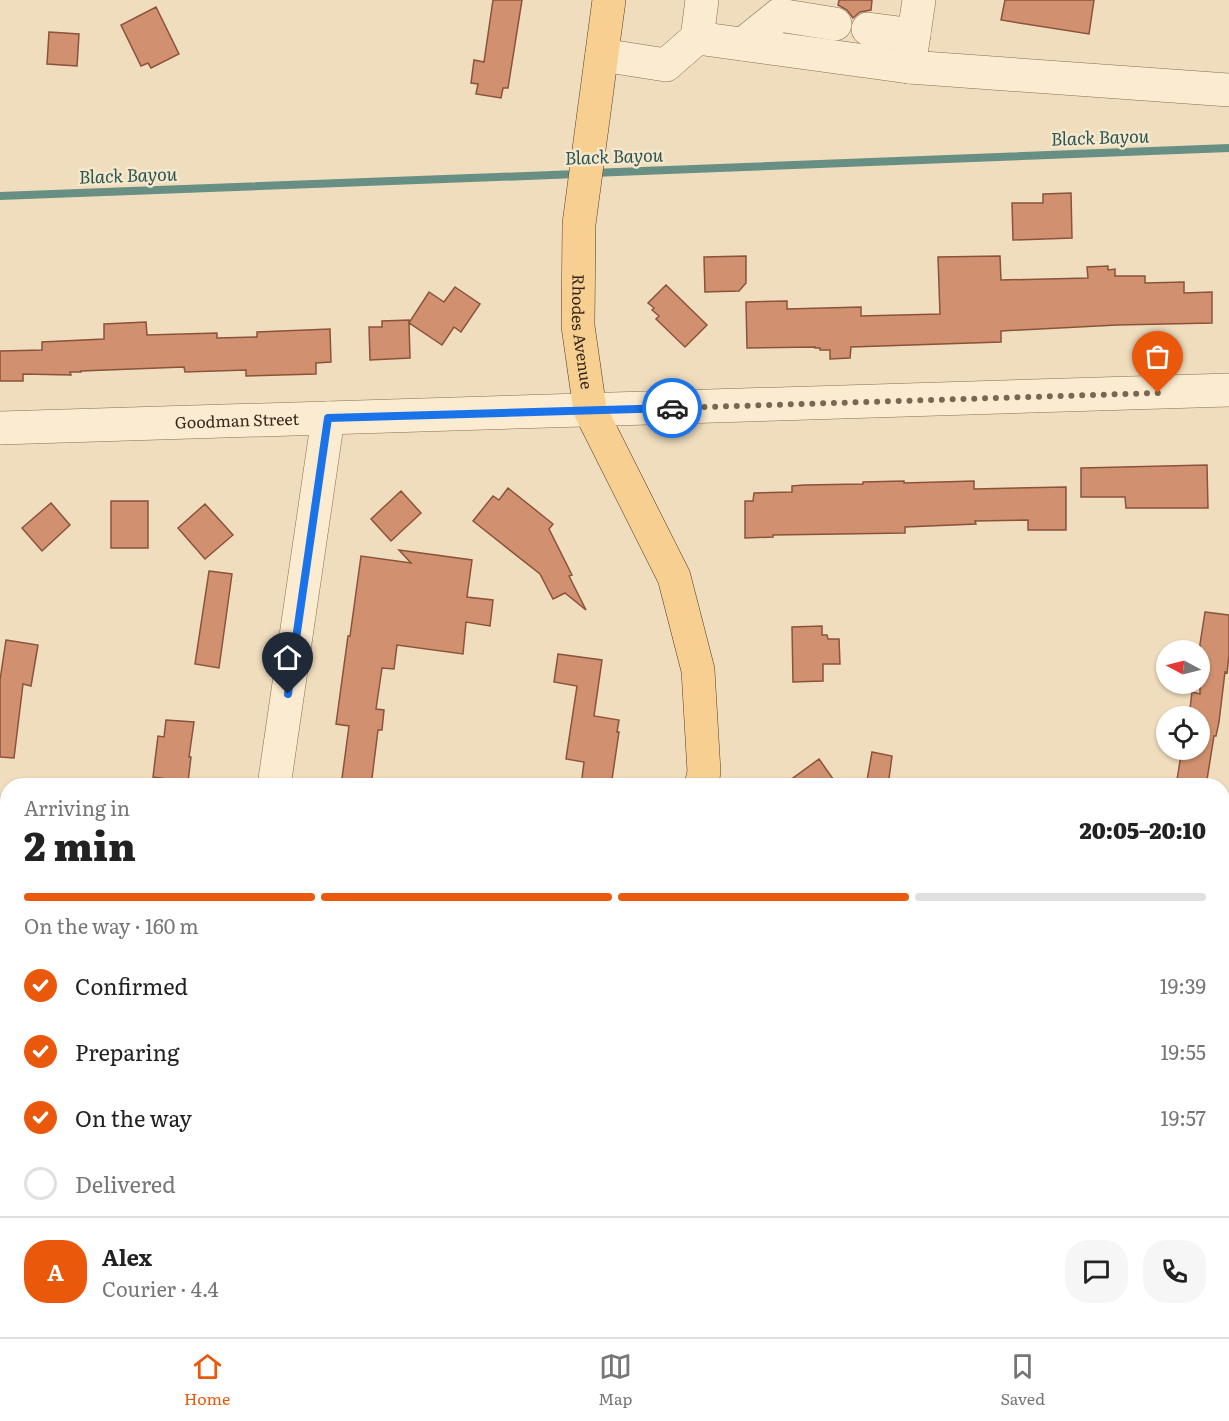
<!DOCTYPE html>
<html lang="en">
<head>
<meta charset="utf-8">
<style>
	:root { --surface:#fff; --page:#f6f6f6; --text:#222; --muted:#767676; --line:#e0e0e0; --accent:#ea580c }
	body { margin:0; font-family:Literata,serif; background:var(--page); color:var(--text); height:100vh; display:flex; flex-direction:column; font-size:22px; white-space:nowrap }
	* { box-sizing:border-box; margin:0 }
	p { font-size:20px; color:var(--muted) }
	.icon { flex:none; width:33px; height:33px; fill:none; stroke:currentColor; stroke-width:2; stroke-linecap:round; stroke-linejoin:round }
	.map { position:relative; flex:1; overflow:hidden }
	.drawer { position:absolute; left:0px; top:778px; width:1230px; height:560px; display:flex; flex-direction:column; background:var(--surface); border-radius:24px 24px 0 0; box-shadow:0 2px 4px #0004 }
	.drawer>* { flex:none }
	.needle { width:39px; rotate:277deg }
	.buttons { position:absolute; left:1156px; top:640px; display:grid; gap:12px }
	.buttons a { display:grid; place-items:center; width:54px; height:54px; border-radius:50%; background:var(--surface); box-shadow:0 2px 4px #0004; font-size:30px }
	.pin { position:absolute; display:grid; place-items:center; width:51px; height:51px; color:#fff; margin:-62px -26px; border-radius:50% 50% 50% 0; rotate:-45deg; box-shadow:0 0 6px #0007 }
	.pin .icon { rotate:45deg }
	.courier { position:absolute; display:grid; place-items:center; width:60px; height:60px; margin:-30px; border:4px solid #1a73e8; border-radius:50%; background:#fff; color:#222; box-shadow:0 2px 8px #0007 }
	.summary em { font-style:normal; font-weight:800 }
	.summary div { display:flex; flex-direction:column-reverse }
	.summary { display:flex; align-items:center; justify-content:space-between; height:102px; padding:0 24px }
	h1 { font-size:39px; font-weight:800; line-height:45px }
	.bar { display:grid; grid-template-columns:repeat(4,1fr); gap:9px 6px; align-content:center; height:72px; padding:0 24px }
	.bar i { height:8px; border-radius:4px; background:var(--line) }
	.bar .on { background:var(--accent) }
	.bar p { grid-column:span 4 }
	.line { display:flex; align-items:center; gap:15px; padding:0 24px; border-top:2px solid var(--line) }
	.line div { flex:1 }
	.round { display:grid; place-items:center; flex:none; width:63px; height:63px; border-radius:24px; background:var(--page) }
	ol { padding:0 24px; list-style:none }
	li { display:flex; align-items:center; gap:18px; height:66px }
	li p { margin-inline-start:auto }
	li .icon { padding:6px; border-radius:50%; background:var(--accent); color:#fff; stroke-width:4 }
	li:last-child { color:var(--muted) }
	li i { width:33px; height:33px; border:3px solid var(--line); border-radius:50% }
	.dock { display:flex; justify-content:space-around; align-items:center; height:84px; border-top:2px solid var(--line); background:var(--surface); font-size:16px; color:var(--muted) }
	.dock a { display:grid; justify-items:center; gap:3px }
	.dock .on { color:var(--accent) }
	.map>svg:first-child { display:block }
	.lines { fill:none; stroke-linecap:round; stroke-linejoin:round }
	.stream { stroke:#688f83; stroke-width:8 }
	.building { fill:#d19170; stroke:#8a533a; stroke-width:1.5 }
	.minor-casing { stroke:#896d55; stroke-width:34 }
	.major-casing { stroke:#563b2a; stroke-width:34 }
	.minor { stroke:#fbebd0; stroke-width:33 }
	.major { stroke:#f7d091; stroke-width:33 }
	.done { stroke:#786754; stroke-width:6; stroke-dasharray:0 10.8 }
	.route { stroke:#1a73e8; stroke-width:8 }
	.labels { text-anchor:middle; stroke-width:5; stroke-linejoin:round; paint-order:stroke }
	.street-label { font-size:16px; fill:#37271b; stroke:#f7e8cd }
	.water-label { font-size:18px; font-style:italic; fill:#295852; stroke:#f7e8cd }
</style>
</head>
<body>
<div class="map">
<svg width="1229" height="1337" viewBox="0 0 1229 1337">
	<rect width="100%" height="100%" fill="#f0ddbd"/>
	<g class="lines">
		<path class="stream" d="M 592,173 L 1229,148
			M 0,196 L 577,174"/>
	</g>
	<path class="building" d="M 493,0 L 522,0 L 508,88 L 503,88 L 501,98 L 476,94 L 478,84 L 471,83 L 474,60 L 484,62 Z
		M 839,0 L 872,0 L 871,10 L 860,12 L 853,18 L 847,10 L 838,5 Z
		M 1005,0 L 1094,0 L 1089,34 L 1001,20 Z
		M 156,7 L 179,54 L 151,68 L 148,63 L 141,66 L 121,25 Z
		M 49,32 L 79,34 L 77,66 L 47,64 Z
		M 1071,193 L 1072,238 L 1013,240 L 1012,203 L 1043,203 L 1043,194 Z
		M 746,256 L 746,283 L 739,291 L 705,292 L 704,257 Z
		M 1000,256 L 1001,280 L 1088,278 L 1087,267 L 1108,266 L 1108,270 L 1115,269 L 1115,276 L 1145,276 L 1145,283 L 1184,282 L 1184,293 L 1212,292 L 1212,323 L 1117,325 L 1001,331 L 1001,342 L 851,347 L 850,358 L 830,359 L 830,350 L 820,350 L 820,348 L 815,348 L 815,347 L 747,348 L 746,302 L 787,301 L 787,309 L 861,307 L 861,316 L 940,314 L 938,257 Z
		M 666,285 L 707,325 L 685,347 L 656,319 L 659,316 L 652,310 L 654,308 L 648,303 Z
		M 455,287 L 480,304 L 461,332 L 454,327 L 442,345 L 409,323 L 410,358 L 370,360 L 369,327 L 382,327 L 382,321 L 409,320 L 409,323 L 429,292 L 444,302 Z
		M 146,322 L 147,335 L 217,333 L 217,338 L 257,337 L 257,332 L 330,329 L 331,362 L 316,363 L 316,374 L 246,376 L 246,370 L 185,372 L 184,367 L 81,371 L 81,372 L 70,372 L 71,375 L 23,374 L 23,381 L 0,381 L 0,351 L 42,350 L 42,342 L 104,339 L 104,324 Z
		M 1207,465 L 1208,508 L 1126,508 L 1125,497 L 1081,497 L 1081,468 Z
		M 904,481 L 904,483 L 974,481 L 974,489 L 1066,487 L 1066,530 L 1028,530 L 1028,520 L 975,521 L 976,524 L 905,527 L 905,533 L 773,535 L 773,537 L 745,538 L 745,501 L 753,501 L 754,493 L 792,492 L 792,486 L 804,485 L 863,484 L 863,482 Z
		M 508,488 L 553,524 L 549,529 L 572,575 L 569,576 L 586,610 L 565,593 L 553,599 L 540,574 L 473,521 L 493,496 L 499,500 Z
		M 401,491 L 421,513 L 391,541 L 371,519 Z
		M 111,501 L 148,501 L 148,548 L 111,548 Z
		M 51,503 L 70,525 L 42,551 L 22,528 Z
		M 205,504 L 233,535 L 205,559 L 178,528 Z
		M 399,550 L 472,560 L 467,597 L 493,600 L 490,626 L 466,622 L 463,654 L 397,645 L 394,669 L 382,668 L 376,709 L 384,710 L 382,730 L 378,730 L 371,786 L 341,786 L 349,726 L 336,724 L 348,636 L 350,636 L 361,556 L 411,563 Z
		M 209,571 L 232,574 L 219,668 L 195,664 Z
		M 1205,612 L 1229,615 L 1229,655 L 1227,673 L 1225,672 L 1219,722 L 1216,736 L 1214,736 L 1206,786 L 1176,786 L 1181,755 L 1183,755 L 1184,750 L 1200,750 L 1200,717 L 1189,717 L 1192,692 L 1200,694 L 1200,644 Z
		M 822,626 L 822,635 L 827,635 L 828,639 L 839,639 L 840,664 L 823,664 L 823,681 L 793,682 L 792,627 Z
		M 6,640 L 38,645 L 31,686 L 23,684 L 14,758 L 0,757 L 0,680 Z
		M 558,654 L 602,660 L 594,716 L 619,720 L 617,732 L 619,732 L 611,786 L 581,786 L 584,762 L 566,759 L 577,686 L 554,682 Z
		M 166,720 L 194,722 L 189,757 L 191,757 L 188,782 L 153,777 L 158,736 L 164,737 Z
		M 872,752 L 892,756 L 888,786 L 866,786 Z
		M 819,759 L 838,786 L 782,786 Z"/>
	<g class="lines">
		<g class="minor-casing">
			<g id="minor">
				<path d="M 868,29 L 914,35"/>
				<path d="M 697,38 L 702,0"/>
				<path d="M 743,44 L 779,15 L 835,24"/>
				<path d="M 602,55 L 666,65 L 697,38 L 909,67 L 1229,90"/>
				<path d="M 909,67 L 919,0"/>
				<path id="s1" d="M 0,428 L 1229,390"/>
				<path d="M 274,786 L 328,418"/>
				<path d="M 1222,1185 L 1229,1141"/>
				<path d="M 1145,1330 L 1185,1337"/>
				<path d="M 193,1337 L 194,1330"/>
			</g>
		</g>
		<g class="major-casing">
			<g id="major">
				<path id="s2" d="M 609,0 L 579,224 L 578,326 L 590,410 L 674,577 L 698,670 L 704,772 L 701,786"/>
				<path d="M 620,1337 L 621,1330"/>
			</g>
		</g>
		<use href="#minor" class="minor"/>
		<use href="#major" class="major"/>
	</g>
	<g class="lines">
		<path class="done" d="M 672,408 L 1158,393"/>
		<path class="route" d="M 288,694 L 328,418 L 672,408"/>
	</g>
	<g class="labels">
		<g class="street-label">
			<text dy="6" stroke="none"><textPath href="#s2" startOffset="334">Rhodes Avenue</textPath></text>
			<text dy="6" stroke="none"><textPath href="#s1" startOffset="237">Goodman Street</textPath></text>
		</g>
		<g class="water-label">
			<text transform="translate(1100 138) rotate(-2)" y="6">Black Bayou</text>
			<text transform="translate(614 157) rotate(-2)" y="6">Black Bayou</text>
			<text transform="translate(128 176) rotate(-2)" y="6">Black Bayou</text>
		</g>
	</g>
</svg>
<div class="buttons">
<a><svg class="needle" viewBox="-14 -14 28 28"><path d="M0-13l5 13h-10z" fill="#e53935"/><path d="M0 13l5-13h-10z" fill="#767676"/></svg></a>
<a><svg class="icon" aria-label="locate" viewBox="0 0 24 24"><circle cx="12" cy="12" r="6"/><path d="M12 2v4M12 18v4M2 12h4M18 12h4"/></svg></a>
</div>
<div class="pin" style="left:1158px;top:393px;background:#ea580c"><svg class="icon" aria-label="bag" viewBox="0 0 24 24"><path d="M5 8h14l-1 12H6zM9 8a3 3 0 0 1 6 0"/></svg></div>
<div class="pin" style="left:288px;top:694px;background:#1f2937"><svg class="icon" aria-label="home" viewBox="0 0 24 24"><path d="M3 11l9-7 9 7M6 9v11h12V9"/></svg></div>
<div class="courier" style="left:672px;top:408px"><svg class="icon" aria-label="car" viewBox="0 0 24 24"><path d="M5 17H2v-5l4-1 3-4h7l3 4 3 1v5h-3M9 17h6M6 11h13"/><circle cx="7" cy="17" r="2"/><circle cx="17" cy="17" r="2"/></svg></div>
<section class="drawer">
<div class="summary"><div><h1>2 min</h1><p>Arriving in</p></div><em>20:05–20:10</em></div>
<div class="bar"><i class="on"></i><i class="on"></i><i class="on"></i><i></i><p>On the way · 160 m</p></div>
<ol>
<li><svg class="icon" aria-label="check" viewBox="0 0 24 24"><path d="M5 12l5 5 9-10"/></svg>Confirmed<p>19:39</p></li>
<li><svg class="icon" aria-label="check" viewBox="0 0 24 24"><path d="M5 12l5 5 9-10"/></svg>Preparing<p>19:55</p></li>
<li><svg class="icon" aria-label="check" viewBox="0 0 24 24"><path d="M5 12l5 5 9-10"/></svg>On the way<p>19:57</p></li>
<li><i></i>Delivered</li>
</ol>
<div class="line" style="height:108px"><b class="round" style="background:var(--accent);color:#fff">A</b><div><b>Alex</b><p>Courier · 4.4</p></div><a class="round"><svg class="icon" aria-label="chat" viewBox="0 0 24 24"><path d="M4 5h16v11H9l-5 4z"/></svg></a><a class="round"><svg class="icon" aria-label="phone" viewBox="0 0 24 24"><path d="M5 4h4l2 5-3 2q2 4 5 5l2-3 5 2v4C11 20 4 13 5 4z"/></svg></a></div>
</section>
</div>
<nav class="dock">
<a class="on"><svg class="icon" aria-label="home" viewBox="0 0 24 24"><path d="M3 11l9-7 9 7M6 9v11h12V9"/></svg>Home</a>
<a><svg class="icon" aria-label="map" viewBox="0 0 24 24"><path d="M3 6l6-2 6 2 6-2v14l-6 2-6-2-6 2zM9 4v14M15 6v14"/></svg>Map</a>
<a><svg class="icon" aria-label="saved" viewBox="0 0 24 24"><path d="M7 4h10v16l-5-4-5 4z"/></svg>Saved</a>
</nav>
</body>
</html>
